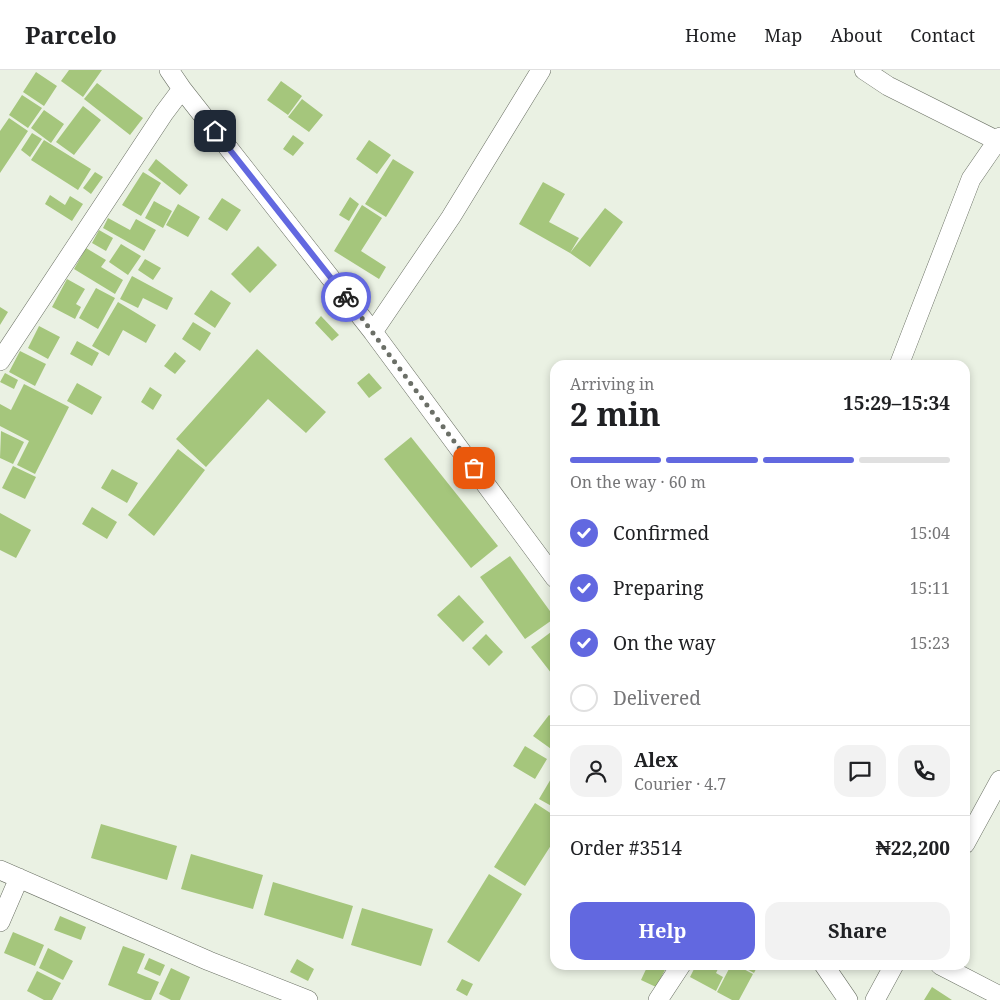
<!DOCTYPE html>
<html lang="en">
<head>
<meta charset="utf-8">
<style>
	:root { --surface:#fff; --page:#f2f2f2; --text:#202124; --muted:#757577; --line:#e0e0e0; --accent:#6268e0 }
	body { margin:0; font-family:"Noto Serif",serif; background:var(--page); color:var(--text); height:100vh; display:flex; flex-direction:column; font-size:19px; white-space:nowrap }
	* { box-sizing:border-box; margin:0 }
	p { font-size:16px; color:var(--muted) }
	.icon { flex:none; width:28px; height:28px; fill:none; stroke:currentColor; stroke-width:2; stroke-linecap:round; stroke-linejoin:round }
	.map { position:relative; flex:1; overflow:hidden }
	.side { position:absolute; left:550px; top:290px; width:420px; height:610px; display:flex; flex-direction:column; background:var(--surface); border-radius:15px; box-shadow:0 2px 8px #0003 }
	.side>* { flex:none }
	.pin { position:absolute; display:grid; place-items:center; width:42px; height:42px; color:#fff; margin:-21px; border-radius:10px; box-shadow:0 2px 8px #0006 }
	.courier { position:absolute; display:grid; place-items:center; width:50px; height:50px; margin:-25px; border:4px solid #6268e0; border-radius:50%; background:#fff; color:#222; box-shadow:0 1px 6px #0007 }
	.summary em { font-style:normal; font-weight:700 }
	.summary div { display:flex; flex-direction:column-reverse }
	.summary { display:flex; align-items:center; justify-content:space-between; height:85px; padding:0 20px }
	h1 { font-size:32px; font-weight:700; line-height:38px }
	.bar { display:grid; grid-template-columns:repeat(4,1fr); gap:8px 5px; align-content:center; height:60px; padding:0 20px }
	.bar i { height:6px; border-radius:4px; background:var(--line) }
	.bar .on { background:var(--accent) }
	.bar p { grid-column:span 4 }
	.line { display:flex; align-items:center; gap:12px; padding:0 20px; border-top:1px solid var(--line) }
	.line div { flex:1 }
	.round { display:grid; place-items:center; flex:none; width:52px; height:52px; border-radius:15px; background:var(--page) }
	ol { padding:0 20px; list-style:none }
	li { display:flex; align-items:center; gap:15px; height:55px }
	li p { margin-inline-start:auto }
	li .icon { padding:5px; border-radius:50%; background:var(--accent); color:#fff; stroke-width:4 }
	li:last-child { color:var(--muted) }
	li i { width:28px; height:28px; border:2px solid var(--line); border-radius:50% }
	.button { display:flex; gap:10px; margin-top:auto; padding:10px 20px }
	.button a { flex:1; height:58px; border-radius:15px; background:var(--accent); color:#fff; font-size:20px; font-weight:700; line-height:58px; text-align:center }
	.button a+a { background:var(--page); color:var(--text) }
	header { display:flex; align-items:center; gap:30px; box-sizing:border-box; height:70px; padding:0 25px; background:var(--surface); border-bottom:1px solid var(--line) }
	header strong { font-size:24px }
	nav { display:flex; gap:28px; margin-inline-start:auto; font-size:18px }
	.map>svg:first-child { display:block }
	.building { fill:#a5c67c }
	.lines { fill:none; stroke-linecap:round; stroke-linejoin:round }
	.minor-casing { stroke:#6a7064; stroke-width:20 }
	.minor { stroke:#fff; stroke-width:19 }
	.done { stroke:#6b6f67; stroke-width:5; stroke-dasharray:0 9 }
	.route { stroke:#6268e0; stroke-width:6 }
</style>
</head>
<body>
<header>
<strong>Parcelo</strong>
<nav><a>Home</a><a>Map</a><a>About</a><a>Contact</a></nav>
</header>
<div class="map">
<svg width="1000" height="930" viewBox="0 0 1000 930">
	<rect width="100%" height="100%" fill="#eaf1e3"/>
	<path class="building" d="M 69,0 L 102,0 L 83,27 L 61,11 Z
		M 36,2 L 57,16 L 44,36 L 23,22 Z
		M 281,11 L 302,26 L 288,45 L 267,30 Z
		M 97,13 L 143,48 L 130,65 L 84,29 Z
		M 22,25 L 42,38 L 28,58 L 9,45 Z
		M 302,29 L 323,45 L 309,62 L 288,47 Z
		M 83,36 L 101,50 L 74,85 L 56,72 Z
		M 44,40 L 64,54 L 51,73 L 31,58 Z
		M 9,48 L 28,61 L 0,103 L 0,61 Z
		M 32,63 L 42,69 L 30,87 L 21,80 Z
		M 293,65 L 304,73 L 293,86 L 283,79 Z
		M 44,70 L 91,99 L 78,120 L 31,90 Z
		M 369,70 L 391,85 L 377,104 L 356,89 Z
		M 156,89 L 188,115 L 180,125 L 148,100 Z
		M 393,89 L 414,102 L 386,147 L 365,134 Z
		M 95,102 L 103,107 L 91,124 L 83,118 Z
		M 143,102 L 161,113 L 141,146 L 122,135 Z
		M 543,112 L 565,124 L 549,152 L 579,168 L 570,183 L 519,154 Z
		M 50,125 L 65,135 L 70,126 L 83,134 L 72,151 L 45,134 Z
		M 350,127 L 359,134 L 349,151 L 339,145 Z
		M 222,128 L 241,140 L 227,161 L 208,149 Z
		M 154,131 L 172,141 L 163,158 L 145,148 Z
		M 178,134 L 200,147 L 188,167 L 166,155 Z
		M 362,135 L 382,148 L 361,181 L 386,197 L 379,209 L 334,181 Z
		M 605,138 L 623,152 L 590,197 L 570,183 Z
		M 108,148 L 130,160 L 136,149 L 156,160 L 144,181 L 103,158 Z
		M 99,160 L 113,168 L 106,181 L 92,173 Z
		M 121,174 L 141,186 L 128,205 L 109,192 Z
		M 258,176 L 277,195 L 250,223 L 231,204 Z
		M 86,178 L 106,190 L 101,197 L 123,210 L 115,224 L 74,199 Z
		M 145,189 L 161,198 L 153,210 L 138,200 Z
		M 132,206 L 173,228 L 167,240 L 143,228 L 138,238 L 120,229 Z
		M 67,209 L 85,219 L 76,234 L 81,237 L 75,249 L 52,237 Z
		M 96,218 L 115,228 L 98,259 L 79,248 Z
		M 211,220 L 231,233 L 215,258 L 194,244 Z
		M 118,232 L 156,255 L 146,273 L 123,260 L 109,286 L 92,276 Z
		M 0,237 L 8,242 L 0,255 Z
		M 321,246 L 339,265 L 332,271 L 315,253 Z
		M 193,252 L 211,263 L 200,281 L 182,269 Z
		M 39,256 L 60,267 L 48,289 L 28,278 Z
		M 77,271 L 99,283 L 92,296 L 70,284 Z
		M 257,279 L 326,342 L 306,363 L 268,329 L 206,397 L 176,369 Z
		M 20,281 L 46,294 L 35,316 L 9,302 Z
		M 175,282 L 186,291 L 175,304 L 164,296 Z
		M 5,303 L 18,310 L 14,319 L 0,312 Z
		M 369,303 L 382,318 L 369,328 L 357,313 Z
		M 77,313 L 102,327 L 92,345 L 67,331 Z
		M 24,314 L 69,337 L 35,404 L 17,395 L 29,371 L 0,356 L 0,334 L 11,340 Z
		M 150,317 L 162,325 L 153,340 L 141,332 Z
		M 1,361 L 24,372 L 13,394 L 0,388 Z
		M 411,367 L 498,476 L 471,498 L 384,389 Z
		M 178,379 L 205,400 L 154,466 L 128,445 Z
		M 13,396 L 36,407 L 25,429 L 2,418 Z
		M 112,399 L 138,413 L 127,433 L 101,418 Z
		M 92,437 L 117,452 L 107,469 L 82,454 Z
		M 0,443 L 31,460 L 16,488 L 0,480 Z
		M 510,486 L 555,548 L 525,569 L 480,507 Z
		M 459,525 L 484,552 L 463,572 L 437,545 Z
		M 555,559 L 555,608 L 531,577 Z
		M 486,564 L 503,582 L 489,596 L 472,578 Z
		M 549,645 L 555,649 L 554,681 L 533,666 Z
		M 525,676 L 547,689 L 535,709 L 513,696 Z
		M 555,702 L 555,738 L 539,729 Z
		M 535,733 L 555,746 L 555,769 L 525,816 L 494,797 Z
		M 101,754 L 177,776 L 167,810 L 91,788 Z
		M 191,784 L 263,805 L 253,839 L 181,819 Z
		M 489,804 L 522,824 L 479,892 L 447,872 Z
		M 273,812 L 353,836 L 343,869 L 264,845 Z
		M 362,838 L 433,859 L 421,896 L 351,875 Z
		M 60,846 L 86,857 L 81,870 L 54,860 Z
		M 13,862 L 44,875 L 35,896 L 4,883 Z
		M 123,876 L 145,884 L 137,903 L 159,912 L 151,930 L 145,930 L 108,915 Z
		M 48,878 L 73,891 L 63,910 L 39,898 Z
		M 149,888 L 165,895 L 160,906 L 144,899 Z
		M 297,889 L 314,899 L 308,911 L 290,902 Z
		M 648,895 L 667,896 L 656,917 L 641,910 Z
		M 696,895 L 720,895 L 716,903 L 723,907 L 716,921 L 690,907 Z
		M 731,895 L 736,895 L 753,904 L 739,930 L 732,930 L 717,922 Z
		M 739,895 L 758,895 L 754,903 Z
		M 171,898 L 190,907 L 180,930 L 171,930 L 159,924 Z
		M 37,901 L 61,913 L 52,930 L 44,930 L 27,921 Z
		M 462,909 L 473,914 L 467,926 L 456,920 Z
		M 932,917 L 952,930 L 924,930 Z"/>
	<g class="lines">
		<g class="minor-casing">
			<path id="minor" d="M 169,0 L 182,19 L 373,262 L 555,508
				M 864,0 L 888,16 L 1000,72
				M 373,262 L 451,147 L 541,0
				M 0,291 L 164,43 L 182,19
				M 899,295 L 971,109 L 1000,67
				M 965,774 L 1000,710
				M 0,800 L 209,891 L 308,930
				M 0,852 L 19,808
				M 824,895 L 848,930
				M 940,895 L 1000,926
				M 658,930 L 681,895
				M 875,930 L 894,895"/>
		</g>
		<use href="#minor" class="minor"/>
	</g>
	<g class="lines">
		<path class="done" d="M 346,227 L 474,398"/>
		<path class="route" d="M 215,61 L 346,227"/>
	</g>
</svg>
<div class="pin" style="left:474px;top:398px;background:#ea580c"><svg class="icon" aria-label="bag" viewBox="0 0 24 24"><path d="M5 8h14l-1 12H6zM9 8a3 3 0 0 1 6 0"/></svg></div>
<div class="pin" style="left:215px;top:61px;background:#1f2937"><svg class="icon" aria-label="home" viewBox="0 0 24 24"><path d="M3 11l9-7 9 7M6 9v11h12V9"/></svg></div>
<div class="courier" style="left:346px;top:227px"><svg class="icon" aria-label="bike" viewBox="0 0 24 24"><circle cx="6" cy="16" r="4"/><circle cx="18" cy="16" r="4"/><path d="M6 16l4-8h5l3 8M10 8l3 8H6M13 5h3"/></svg></div>
<section class="side">
<div class="summary"><div><h1>2 min</h1><p>Arriving in</p></div><em>15:29–15:34</em></div>
<div class="bar"><i class="on"></i><i class="on"></i><i class="on"></i><i></i><p>On the way · 60 m</p></div>
<ol>
<li><svg class="icon" aria-label="check" viewBox="0 0 24 24"><path d="M5 12l5 5 9-10"/></svg>Confirmed<p>15:04</p></li>
<li><svg class="icon" aria-label="check" viewBox="0 0 24 24"><path d="M5 12l5 5 9-10"/></svg>Preparing<p>15:11</p></li>
<li><svg class="icon" aria-label="check" viewBox="0 0 24 24"><path d="M5 12l5 5 9-10"/></svg>On the way<p>15:23</p></li>
<li><i></i>Delivered</li>
</ol>
<div class="line" style="height:90px"><a class="round"><svg class="icon" aria-label="person" viewBox="0 0 24 24"><circle cx="12" cy="8" r="4"/><path d="M4 21q1-7 8-7t8 7"/></svg></a><div><b>Alex</b><p>Courier · 4.7</p></div><a class="round"><svg class="icon" aria-label="chat" viewBox="0 0 24 24"><path d="M4 5h16v11H9l-5 4z"/></svg></a><a class="round"><svg class="icon" aria-label="phone" viewBox="0 0 24 24"><path d="M5 4h4l2 5-3 2q2 4 5 5l2-3 5 2v4C11 20 4 13 5 4z"/></svg></a></div>
<div class="line" style="height:65px"><div>Order #3514</div><b>₦22,200</b></div>
<div class="button"><a>Help</a><a>Share</a></div>
</section>
</div>
</body>
</html>
